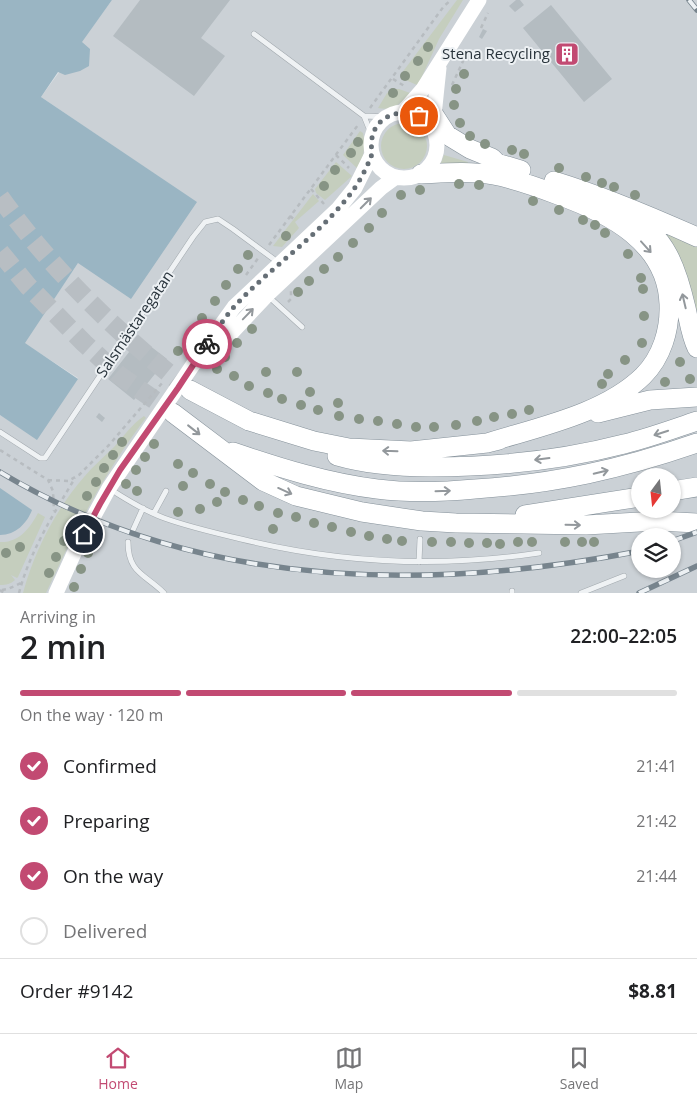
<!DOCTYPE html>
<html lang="en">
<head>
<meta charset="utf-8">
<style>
	:root { --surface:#fff; --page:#f6f6f6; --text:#202124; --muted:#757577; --line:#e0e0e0; --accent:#c24a72 }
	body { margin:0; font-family:"Open Sans",sans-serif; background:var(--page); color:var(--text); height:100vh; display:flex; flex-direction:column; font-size:19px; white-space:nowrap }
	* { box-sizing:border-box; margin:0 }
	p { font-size:16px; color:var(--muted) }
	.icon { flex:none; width:28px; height:28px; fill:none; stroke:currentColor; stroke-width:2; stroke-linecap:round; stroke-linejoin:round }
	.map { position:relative; height:593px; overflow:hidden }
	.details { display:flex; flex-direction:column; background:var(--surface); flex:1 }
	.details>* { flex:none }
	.needle { width:32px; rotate:195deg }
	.controls { position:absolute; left:631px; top:468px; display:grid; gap:10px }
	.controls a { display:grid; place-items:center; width:50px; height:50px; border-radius:50%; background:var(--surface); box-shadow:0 1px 4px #0004; font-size:25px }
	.pin { position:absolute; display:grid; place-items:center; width:42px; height:42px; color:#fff; margin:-21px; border:2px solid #fff; border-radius:50%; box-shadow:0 1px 5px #0007 }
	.courier { position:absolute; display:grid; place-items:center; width:50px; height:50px; margin:-25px; border:4px solid #c24a72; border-radius:50%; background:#fff; color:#222; box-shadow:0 1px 6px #0007 }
	.summary em { font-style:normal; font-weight:600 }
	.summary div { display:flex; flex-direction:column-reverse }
	.summary { display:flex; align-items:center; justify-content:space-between; height:85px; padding:0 20px }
	h1 { font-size:32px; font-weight:600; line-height:38px }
	.bar { display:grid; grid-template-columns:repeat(4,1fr); gap:8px 5px; align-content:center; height:60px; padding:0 20px }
	.bar i { height:6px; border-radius:4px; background:var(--line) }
	.bar .active { background:var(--accent) }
	.bar p { grid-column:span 4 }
	.line { display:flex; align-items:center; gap:12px; padding:0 20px; border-top:1px solid var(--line) }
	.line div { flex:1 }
	ol { padding:0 20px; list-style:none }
	li { display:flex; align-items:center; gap:15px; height:55px }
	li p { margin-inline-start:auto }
	li .icon { padding:5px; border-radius:50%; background:var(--accent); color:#fff; stroke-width:4 }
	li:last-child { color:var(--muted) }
	li i { width:28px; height:28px; border:2px solid var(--line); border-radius:50% }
	.tabs { display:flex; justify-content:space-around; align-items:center; height:70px; border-top:1px solid var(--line); background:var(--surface); font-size:14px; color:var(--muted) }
	.tabs a { display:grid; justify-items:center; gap:2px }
	.tabs .active { color:var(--accent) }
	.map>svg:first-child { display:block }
	.built { fill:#cbd1d6; fill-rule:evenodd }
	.green { fill:#c5cebe }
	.water { fill:#9ab5c3 }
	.building { fill:#b4bcc1 }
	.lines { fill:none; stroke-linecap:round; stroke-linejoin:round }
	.highway-tunnel { stroke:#b8bec3; stroke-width:19; stroke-dasharray:19 9; stroke-linecap:butt }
	.lane-casing { stroke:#a2a9ae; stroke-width:6 }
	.highway-casing { stroke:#85919a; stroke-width:20 }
	.path { stroke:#b7bcc0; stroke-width:2.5; stroke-dasharray:4 4; stroke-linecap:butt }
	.lane { stroke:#eff2f4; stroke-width:5 }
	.secondary { stroke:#fff; stroke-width:15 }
	.highway { stroke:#fff; stroke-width:19 }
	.rail-casing { stroke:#77848d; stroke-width:5.5 }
	.rail { stroke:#ecf0f3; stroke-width:4; stroke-dasharray:11; stroke-linecap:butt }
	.tree { fill:#879485 }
	.oneway { stroke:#93989c }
	.done { stroke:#666f76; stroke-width:5; stroke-dasharray:0 9 }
	.route { stroke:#c24a72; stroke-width:6 }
	.labels { text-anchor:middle; stroke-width:4; stroke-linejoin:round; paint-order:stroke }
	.poi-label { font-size:15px; fill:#27323a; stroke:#ecf0f3; text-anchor:end }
	.street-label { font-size:15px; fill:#27323a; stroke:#ecf0f3 }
</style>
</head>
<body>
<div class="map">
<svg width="697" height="593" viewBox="0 0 697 593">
	<rect width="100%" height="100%" fill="#dce1e5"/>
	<path class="built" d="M 112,0 L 697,0 L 697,593 L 0,593 L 0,415 L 37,439 L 78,378 L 24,343 L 78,263 L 196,202 L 41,97 ZM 640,476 L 672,476 L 672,509 L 640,509 ZM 640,536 L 672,536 L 672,569 L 640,569 Z"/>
	<path class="green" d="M 457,0 L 463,0 L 439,39 L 419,83 L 417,85 L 401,78 L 401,74 Z
		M 394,89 L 399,89 L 410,93 C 401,104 392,111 378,108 L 387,93 Z
		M381 146a23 23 0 1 1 46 0a23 23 0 1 1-46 0Z
		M 360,131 L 363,133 C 366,147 363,158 359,170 L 343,155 Z
		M 444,155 L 468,162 L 467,167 L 440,165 Z
		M 336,162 L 352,176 L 325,200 L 316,193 L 315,189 Z
		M 313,194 L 319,201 L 295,222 L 299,228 L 282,247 L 273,246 Z
		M 658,226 L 697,243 L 697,327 Z
		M 144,416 L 146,418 L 145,419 C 104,473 74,532 46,593 L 23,593 C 34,552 56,509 84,477 C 93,466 104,457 114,447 C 123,437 132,424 144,416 Z
		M 38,513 L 45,517 L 18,577 L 17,578 L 11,575 L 15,580 C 11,584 6,585 0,585 L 0,542 C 19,543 30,528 38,513 Z"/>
	<path class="water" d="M 0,0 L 112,0 L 82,42 L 90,49 L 89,66 L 80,71 L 65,75 L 58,72 L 41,97 L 197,202 L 131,299 L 78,263 L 25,343 L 78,379 L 37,440 L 0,415 Z
		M 0,488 L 32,510 C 27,523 16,535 0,535 Z"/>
	<path class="building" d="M 140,0 L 230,0 L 201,38 L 225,56 L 194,96 L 113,36 Z
		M 516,0 L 520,0 L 524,5 L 515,12 L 509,6 Z
		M 551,5 L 612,79 L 584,102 L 523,28 Z
		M 483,29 L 487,31 L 482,39 L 479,37 Z
		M 140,338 L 167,359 L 134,400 L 108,379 Z
		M 99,413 L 105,418 L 102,422 L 96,417 Z"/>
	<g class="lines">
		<path class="highway-tunnel" d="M 0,197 C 52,270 119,335 190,390
			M 0,252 L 28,286 L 84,343 L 119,375 L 173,413"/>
		<g class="lane-casing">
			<path id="lane" d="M 254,34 L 364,116 L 372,136
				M 364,116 L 388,117
				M 268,296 L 302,327
				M 0,432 L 40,458 L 45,458 L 193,237 L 205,222 L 218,219 L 233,229 L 279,263
				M 110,489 C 127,500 145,511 164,518 C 189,527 215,533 241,539 C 339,563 440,568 539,553
				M 154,513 L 166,491
				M 133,530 L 143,508
				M 128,542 C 128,573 145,574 164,593
				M 419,562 L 420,539
				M 512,591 L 512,593
				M 581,593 L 624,576"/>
		</g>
		<g class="highway-casing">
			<path id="highway" d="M 434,115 L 447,135 L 470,149 L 492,158 L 497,163 L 521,170
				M 421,174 C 445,173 469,171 493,175 C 515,179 537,187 558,195 C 608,213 667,242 669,304 C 670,330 662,357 643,376 C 604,414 538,427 487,443
				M 554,181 C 603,196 650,216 697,237
				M 630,216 C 666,236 677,269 686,308 C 689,321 691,336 697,348
				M 190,390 L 249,421 L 314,441 L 349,448 L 411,451 L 487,443 L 499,440
				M 173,413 L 263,481 L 296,496 L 362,512 L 422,521 L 456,523 L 586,525 L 657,521 L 697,523
				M 598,413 L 650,400 L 697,397
				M 233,452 C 280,468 328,483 377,489 C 409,493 442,492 475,489 C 554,484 622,469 697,443
				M 337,456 C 368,465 400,467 431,467 C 496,467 562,460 624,444 C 649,438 673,429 697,421
				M 672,491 L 697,487
				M 525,515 L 640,497"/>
		</g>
		<path class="path" d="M 481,28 L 488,13
			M 393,79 L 406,87
			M 452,85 L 464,59
			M 370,108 L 444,6 L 451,0
			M 336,155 L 349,168
			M 311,189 L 324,204
			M 290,216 L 296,221
			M 269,245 L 358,125
			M 246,275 L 259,257
			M 288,302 L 291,299 L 291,291
			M 0,450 L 48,480 L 53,491 L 54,511
			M 48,480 L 68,481 L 79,475 L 109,445 L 163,382
			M 0,590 L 4,593
			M 2,590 L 8,589 L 21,583
			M 19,593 C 30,551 53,515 75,478"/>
		<use href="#lane" class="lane"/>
		<path class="secondary" d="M371 145a33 33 0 1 1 66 0a33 33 0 1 1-66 0Z
			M 402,113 L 423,89 L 479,0
			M 433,125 L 439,68
			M 206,360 L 267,295 L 381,188 L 396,177
			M 56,593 L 76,549 L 109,488 L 201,353 L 234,307 L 338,209 L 355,188 L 372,154"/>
		<use href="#highway" class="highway"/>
		<g class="rail-casing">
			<path id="rail" d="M 689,0 L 697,10
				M 0,472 C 195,589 423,593 640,551
				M 672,541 L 697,532
				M 639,593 L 697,566"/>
		</g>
		<use href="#rail" class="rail"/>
	</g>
	<g class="tree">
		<circle cx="428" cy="47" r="5"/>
		<circle cx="418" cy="61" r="5"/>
		<circle cx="464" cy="74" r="5"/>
		<circle cx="405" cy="76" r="5"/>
		<circle cx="456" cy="89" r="5"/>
		<circle cx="393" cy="93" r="5"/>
		<circle cx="454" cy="105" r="5"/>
		<circle cx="460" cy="123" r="5"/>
		<circle cx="470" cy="136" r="5"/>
		<circle cx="358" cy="142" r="5"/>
		<circle cx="485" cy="144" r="5"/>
		<circle cx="512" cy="150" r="5"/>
		<circle cx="351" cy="153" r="5"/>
		<circle cx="524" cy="154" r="5"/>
		<circle cx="559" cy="168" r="5"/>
		<circle cx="335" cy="170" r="5"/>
		<circle cx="586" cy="177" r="5"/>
		<circle cx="602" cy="183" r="5"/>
		<circle cx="459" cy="184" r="5"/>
		<circle cx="479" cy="185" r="5"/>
		<circle cx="324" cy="186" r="5"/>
		<circle cx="614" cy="187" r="5"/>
		<circle cx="420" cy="190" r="5"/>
		<circle cx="401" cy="195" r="5"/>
		<circle cx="635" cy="195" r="5"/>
		<circle cx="533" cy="201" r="5"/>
		<circle cx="559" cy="210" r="5"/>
		<circle cx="382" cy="213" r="5"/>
		<circle cx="583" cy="220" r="5"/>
		<circle cx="595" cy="225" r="5"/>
		<circle cx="369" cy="228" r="5"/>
		<circle cx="605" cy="233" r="5"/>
		<circle cx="286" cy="236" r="5"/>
		<circle cx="353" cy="243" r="5"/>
		<circle cx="628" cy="254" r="5"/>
		<circle cx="248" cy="255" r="5"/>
		<circle cx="338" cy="257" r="5"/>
		<circle cx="238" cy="269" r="5"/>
		<circle cx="324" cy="269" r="5"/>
		<circle cx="641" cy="278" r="5"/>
		<circle cx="309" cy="281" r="5"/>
		<circle cx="226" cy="285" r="5"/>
		<circle cx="643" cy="289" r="5"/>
		<circle cx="298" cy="292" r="5"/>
		<circle cx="215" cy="301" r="5"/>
		<circle cx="644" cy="316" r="5"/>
		<circle cx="202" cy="318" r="5"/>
		<circle cx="252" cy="329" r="5"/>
		<circle cx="191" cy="334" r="5"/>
		<circle cx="237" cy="343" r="5"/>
		<circle cx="642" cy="343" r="5"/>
		<circle cx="178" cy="351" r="5"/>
		<circle cx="225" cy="357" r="5"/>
		<circle cx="625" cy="360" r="5"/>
		<circle cx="680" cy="362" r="5"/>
		<circle cx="217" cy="369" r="5"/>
		<circle cx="266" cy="372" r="5"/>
		<circle cx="297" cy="372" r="5"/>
		<circle cx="608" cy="374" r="5"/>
		<circle cx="234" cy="376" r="5"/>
		<circle cx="690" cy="379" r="5"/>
		<circle cx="665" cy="382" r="5"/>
		<circle cx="602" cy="384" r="5"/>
		<circle cx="249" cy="386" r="5"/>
		<circle cx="310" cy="392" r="5"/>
		<circle cx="268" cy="393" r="5"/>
		<circle cx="282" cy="399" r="5"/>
		<circle cx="338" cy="403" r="5"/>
		<circle cx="301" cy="405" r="5"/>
		<circle cx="318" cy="410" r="5"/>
		<circle cx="529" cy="410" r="5"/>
		<circle cx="512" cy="414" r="5"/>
		<circle cx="339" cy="416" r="5"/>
		<circle cx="494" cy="417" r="5"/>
		<circle cx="359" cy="419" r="5"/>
		<circle cx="378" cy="421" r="5"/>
		<circle cx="477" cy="421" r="5"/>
		<circle cx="397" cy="424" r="5"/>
		<circle cx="456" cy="425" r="5"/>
		<circle cx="416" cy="427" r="5"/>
		<circle cx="434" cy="427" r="5"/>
		<circle cx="122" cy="442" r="5"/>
		<circle cx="154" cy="444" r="5"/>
		<circle cx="113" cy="455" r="5"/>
		<circle cx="145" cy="457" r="5"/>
		<circle cx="178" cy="464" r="5"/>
		<circle cx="104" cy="468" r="5"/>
		<circle cx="136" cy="470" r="5"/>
		<circle cx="193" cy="473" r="5"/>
		<circle cx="96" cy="482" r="5"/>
		<circle cx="126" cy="484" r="5"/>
		<circle cx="210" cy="484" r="5"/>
		<circle cx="183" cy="486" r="5"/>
		<circle cx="137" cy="491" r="5"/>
		<circle cx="225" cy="492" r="5"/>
		<circle cx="87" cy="496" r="5"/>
		<circle cx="243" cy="500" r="5"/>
		<circle cx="217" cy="502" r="5"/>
		<circle cx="259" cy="506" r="5"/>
		<circle cx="200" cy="509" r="5"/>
		<circle cx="178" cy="512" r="5"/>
		<circle cx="278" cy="513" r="5"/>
		<circle cx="296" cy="517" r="5"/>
		<circle cx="314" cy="523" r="5"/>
		<circle cx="332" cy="527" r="5"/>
		<circle cx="273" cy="529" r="5"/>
		<circle cx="351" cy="532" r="5"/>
		<circle cx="369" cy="536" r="5"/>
		<circle cx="387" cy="539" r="5"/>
		<circle cx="64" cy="541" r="5"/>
		<circle cx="402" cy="541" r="5"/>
		<circle cx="432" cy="542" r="5"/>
		<circle cx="451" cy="542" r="5"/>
		<circle cx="518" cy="542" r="5"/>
		<circle cx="532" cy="542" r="5"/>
		<circle cx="565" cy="542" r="5"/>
		<circle cx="582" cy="542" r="5"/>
		<circle cx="594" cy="542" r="5"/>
		<circle cx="469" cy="543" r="5"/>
		<circle cx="487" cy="543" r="5"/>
		<circle cx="500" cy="544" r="5"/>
		<circle cx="20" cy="547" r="5"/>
		<circle cx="6" cy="553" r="5"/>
		<circle cx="88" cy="553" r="5"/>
		<circle cx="56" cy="557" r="5"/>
		<circle cx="81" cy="569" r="5"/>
		<circle cx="49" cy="573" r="5"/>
		<circle cx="74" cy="587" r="5"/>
	</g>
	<defs><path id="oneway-shaft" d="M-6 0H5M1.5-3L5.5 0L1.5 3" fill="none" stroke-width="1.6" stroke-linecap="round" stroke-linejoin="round" transform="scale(1.25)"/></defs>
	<g class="oneway">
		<use href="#oneway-shaft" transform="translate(366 203) rotate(-45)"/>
		<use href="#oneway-shaft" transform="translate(646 247) rotate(48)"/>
		<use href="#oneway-shaft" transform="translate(684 301) rotate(-103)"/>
		<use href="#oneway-shaft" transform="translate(248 314) rotate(-46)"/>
		<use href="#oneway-shaft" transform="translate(194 430) rotate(38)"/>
		<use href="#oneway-shaft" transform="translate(661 433) rotate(162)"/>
		<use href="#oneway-shaft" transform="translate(390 451) rotate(-178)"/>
		<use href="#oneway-shaft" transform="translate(542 459) rotate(173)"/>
		<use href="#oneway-shaft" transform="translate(601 472) rotate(-13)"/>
		<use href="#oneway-shaft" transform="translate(285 491) rotate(24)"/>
		<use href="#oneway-shaft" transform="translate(443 491) rotate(-2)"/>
		<use href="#oneway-shaft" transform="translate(573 525) rotate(1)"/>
	</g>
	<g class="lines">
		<path class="done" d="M 207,344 C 216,332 224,318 234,307 C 270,267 318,237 351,193 C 359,183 366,169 371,157 C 373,151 370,144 372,138 C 376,116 400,108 419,116"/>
		<path class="route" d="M 84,534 L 100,504 L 120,470 L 178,388 L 207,344"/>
	</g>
	<defs>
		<g id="building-square" transform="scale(1.25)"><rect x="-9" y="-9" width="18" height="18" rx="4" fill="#c24a72" stroke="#ecf0f3"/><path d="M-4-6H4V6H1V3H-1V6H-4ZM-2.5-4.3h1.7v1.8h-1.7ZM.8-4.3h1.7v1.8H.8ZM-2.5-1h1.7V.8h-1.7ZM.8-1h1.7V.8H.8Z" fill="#fff"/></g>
	</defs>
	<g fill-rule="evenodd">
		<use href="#building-square" x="567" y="54"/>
	</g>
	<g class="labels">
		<g class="poi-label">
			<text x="550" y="59">Stena Recycling</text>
		</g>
		<g class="street-label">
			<text transform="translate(135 324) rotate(-56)" y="5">Salsmästaregatan</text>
		</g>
	</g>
</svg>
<div class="controls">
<a><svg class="needle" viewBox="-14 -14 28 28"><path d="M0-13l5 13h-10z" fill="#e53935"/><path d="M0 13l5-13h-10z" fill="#757577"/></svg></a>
<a><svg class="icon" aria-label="layers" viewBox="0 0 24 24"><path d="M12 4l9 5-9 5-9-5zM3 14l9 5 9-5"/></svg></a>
</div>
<div class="pin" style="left:419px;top:116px;background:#ea580c"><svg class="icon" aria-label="bag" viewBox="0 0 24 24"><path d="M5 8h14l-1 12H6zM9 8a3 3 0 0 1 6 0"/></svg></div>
<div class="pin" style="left:84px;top:534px;background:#1f2937"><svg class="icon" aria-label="home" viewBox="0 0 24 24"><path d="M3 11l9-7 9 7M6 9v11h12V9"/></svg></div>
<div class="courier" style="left:207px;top:344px"><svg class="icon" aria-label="bike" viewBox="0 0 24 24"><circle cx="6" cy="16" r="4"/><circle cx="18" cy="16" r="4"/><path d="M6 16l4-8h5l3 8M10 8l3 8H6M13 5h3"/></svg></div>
</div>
<section class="details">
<div class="summary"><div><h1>2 min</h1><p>Arriving in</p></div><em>22:00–22:05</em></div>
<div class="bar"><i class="active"></i><i class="active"></i><i class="active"></i><i></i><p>On the way · 120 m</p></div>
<ol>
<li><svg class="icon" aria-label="check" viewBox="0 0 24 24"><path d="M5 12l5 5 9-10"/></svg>Confirmed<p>21:41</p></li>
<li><svg class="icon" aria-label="check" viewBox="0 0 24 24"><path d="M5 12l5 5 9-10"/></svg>Preparing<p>21:42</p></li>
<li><svg class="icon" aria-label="check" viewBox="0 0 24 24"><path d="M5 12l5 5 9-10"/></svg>On the way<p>21:44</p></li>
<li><i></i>Delivered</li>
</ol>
<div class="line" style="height:65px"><div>Order #9142</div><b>$8.81</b></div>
</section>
<nav class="tabs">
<a class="active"><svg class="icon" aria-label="home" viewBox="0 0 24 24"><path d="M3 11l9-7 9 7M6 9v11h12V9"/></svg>Home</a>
<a><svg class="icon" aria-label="map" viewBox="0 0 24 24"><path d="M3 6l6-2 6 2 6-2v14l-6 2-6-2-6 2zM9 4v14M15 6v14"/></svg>Map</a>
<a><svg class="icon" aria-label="saved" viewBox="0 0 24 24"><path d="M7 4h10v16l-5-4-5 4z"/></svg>Saved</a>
</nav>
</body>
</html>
